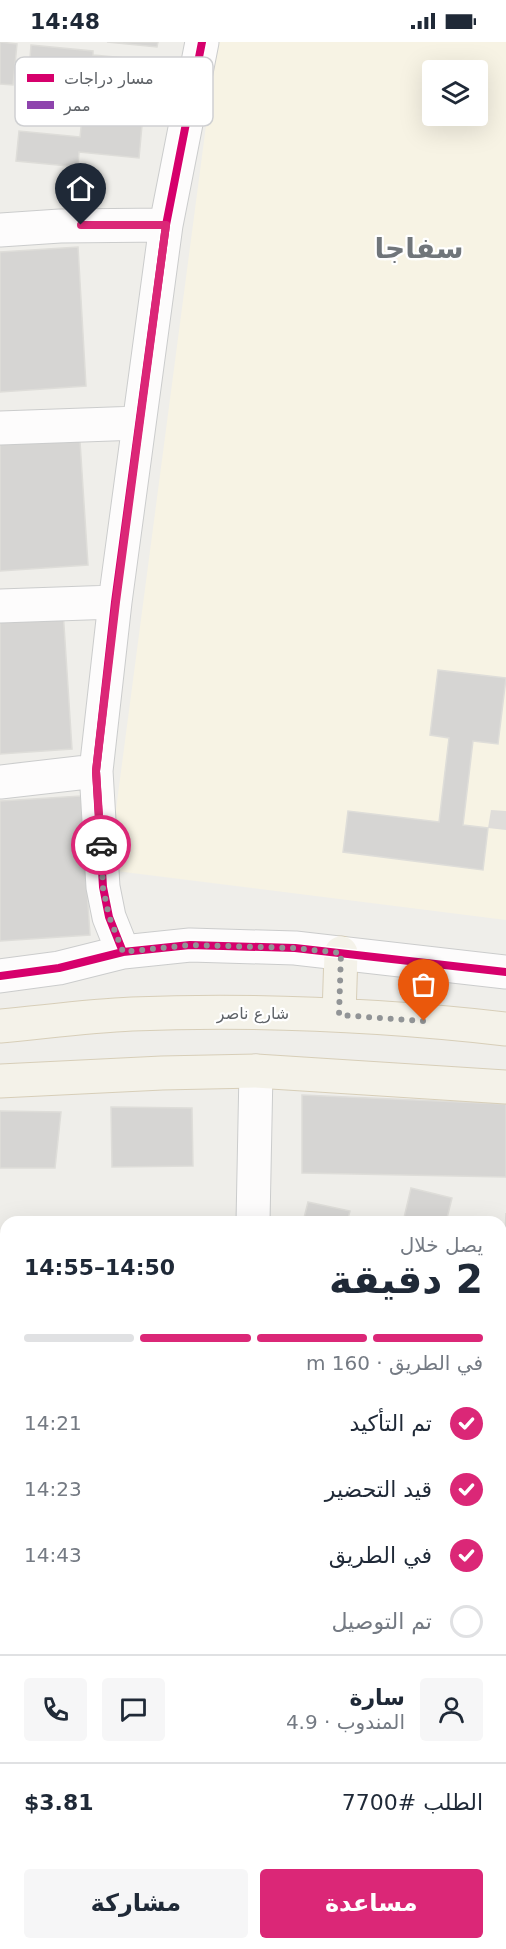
<!DOCTYPE html>
<html lang="ar">
<head>
<meta charset="utf-8">
<style>
	:root { --surface:#fff; --page:#f6f6f7; --text:#1f2937; --muted:#747a83; --line:#e0e1e3; --accent:#db2777 }
	body { margin:0; font-family:"DejaVu Sans",Cairo,sans-serif; background:var(--page); color:var(--text); direction:rtl; height:100vh; display:flex; flex-direction:column; font-size:22px; white-space:nowrap }
	* { box-sizing:border-box; margin:0 }
	p { font-size:20px; color:var(--muted) }
	.icon { flex:none; width:33px; height:33px; fill:none; stroke:currentColor; stroke-width:2; stroke-linecap:round; stroke-linejoin:round }
	.map { position:relative; flex:1; overflow:hidden; direction:ltr }
	.details { position:absolute; left:0px; top:1174px; width:507px; height:734px; display:flex; flex-direction:column; background:var(--surface); border-radius:18px 18px 0 0; box-shadow:0 6px 24px #0002; direction:rtl }
	.details>* { flex:none }
	.controls { position:absolute; left:422px; top:18px; display:grid; gap:12px }
	.controls a { display:grid; place-items:center; width:66px; height:66px; border-radius:6px; background:var(--surface); box-shadow:0 6px 24px #0002; font-size:30px }
	.pin { position:absolute; display:grid; place-items:center; width:51px; height:51px; color:#fff; margin:-62px -26px; border-radius:50% 50% 50% 0; rotate:-45deg; box-shadow:0 0 6px #0007 }
	.pin .icon { rotate:45deg }
	.courier { position:absolute; display:grid; place-items:center; width:60px; height:60px; margin:-30px; border:4px solid #db2777; border-radius:50%; background:#fff; color:#222; box-shadow:0 2px 8px #0007 }
	.headline em { font-style:normal; font-weight:800 }
	.headline div { display:flex; flex-direction:column-reverse }
	.headline { display:flex; align-items:center; justify-content:space-between; height:102px; padding:0 24px }
	h1 { font-size:39px; font-weight:800; line-height:45px }
	.bar { display:grid; grid-template-columns:repeat(4,1fr); gap:9px 6px; align-content:center; height:72px; padding:0 24px }
	.bar i { height:8px; border-radius:4px; background:var(--line) }
	.bar .on { background:var(--accent) }
	.bar p { grid-column:span 4 }
	.line { display:flex; align-items:center; gap:15px; padding:0 24px; border-top:2px solid var(--line) }
	.line div { flex:1 }
	.round { display:grid; place-items:center; flex:none; width:63px; height:63px; border-radius:6px; background:var(--page) }
	ol { padding:0 24px; list-style:none }
	li { display:flex; align-items:center; gap:18px; height:66px }
	li p { margin-inline-start:auto }
	li .icon { padding:6px; border-radius:50%; background:var(--accent); color:#fff; stroke-width:4 }
	li:last-child { color:var(--muted) }
	li i { width:33px; height:33px; border:3px solid var(--line); border-radius:50% }
	.cta { display:flex; gap:12px; margin-top:auto; padding:12px 24px }
	.cta a { flex:1; height:69px; border-radius:6px; background:var(--accent); color:#fff; font-size:24px; font-weight:800; line-height:69px; text-align:center }
	.cta a+a { background:var(--page); color:var(--text) }
	.status { display:flex; justify-content:space-between; align-items:center; height:42px; padding:0 30px; background:var(--surface); direction:ltr }
	.status svg { height:16px; fill:currentColor }
	.map>svg:first-child { display:block }
	.commercial { fill:#f7f3e4; fill-rule:evenodd }
	.industrial { fill:#dfddda }
	.building { fill:#d6d5d3; stroke:#deddd9; stroke-width:1.5 }
	.lines { fill:none; stroke-linecap:round; stroke-linejoin:round }
	.minor-casing { stroke:#cbcccc; stroke-width:35 }
	.major-casing { stroke:#d7ceb8; stroke-width:35 }
	.minor { stroke:#fdfcfc; stroke-width:33 }
	.major { stroke:#f4f2e9; stroke-width:33 }
	.quiet { stroke:#8e44ad; stroke-width:6; stroke-dasharray:12 6; stroke-linecap:butt }
	.cycleway-casing { stroke:#fff; stroke-width:11 }
	.cycleway { stroke:#d6006c; stroke-width:8 }
	.done { stroke:#919496; stroke-width:6; stroke-dasharray:0 10.8 }
	.route { stroke:#db2777; stroke-width:8 }
	.labels { text-anchor:middle; stroke-width:4.5; stroke-linejoin:round; paint-order:stroke }
	.street-label { font-size:16px; fill:#5f6368; stroke:#fff }
	.town-label { font-size:28px; font-weight:bold; fill:#70757a; stroke:#fff }
	.key { fill:#fff; stroke:#cfd0d2; stroke-width:1.5 }
	.key-label { font-size:16px; fill:#5f6368 }
</style>
</head>
<body>
<div class="status"><b>14:48</b><svg viewBox="0 0 49 12"><path d="M0 12V9h3v3zM5 12V6h3v6zM10 12V3h3v9zM15 12V0h3v12zM26 1h20v11H26zM47 4h2v5h-2z"/></svg></div>
<div class="map">
<svg width="506" height="1907" viewBox="0 0 506 1907">
	<rect width="100%" height="100%" fill="#efeeea"/>
	<path class="commercial" d="M 217,0 L 506,0 L 506,878 L 108,828 ZM 432,28 L 477,28 L 477,74 L 432,74 Z"/>
	<path class="industrial" d="M 491,768 L 506,769 L 506,788 L 488,786 Z"/>
	<path class="building" d="M 0,0 L 17,2 L 13,43 L 0,42 Z
		M 107,0 L 158,0 L 157,5 Z
		M 31,3 L 93,9 L 93,13 L 148,18 L 139,116 L 79,110 L 78,125 L 16,119 L 19,89 L 80,95 L 85,47 L 28,42 Z
		M 78,205 L 86,344 L 0,350 L 0,210 Z
		M 79,384 L 88,523 L 0,529 L 0,389 Z
		M 63,568 L 72,707 L 0,712 L 0,572 Z
		M 438,628 L 506,636 L 498,702 L 473,699 L 463,783 L 488,786 L 483,828 L 343,810 L 348,769 L 439,780 L 449,696 L 430,693 Z
		M 81,754 L 90,893 L 0,899 L 0,759 Z
		M 302,1053 L 506,1062 L 506,1135 L 302,1131 Z
		M 111,1065 L 192,1066 L 193,1124 L 112,1125 Z
		M 0,1069 L 61,1070 L 55,1126 L 0,1126 Z
		M 411,1146 L 452,1156 L 446,1180 L 403,1180 Z
		M 308,1160 L 350,1169 L 347,1180 L 303,1180 Z
		M 506,1171 L 506,1283 L 501,1282 Z
		M 0,1198 L 6,1199 L 6,1273 L 0,1271 Z
		M 501,1361 L 506,1361 L 506,1411 L 501,1412 Z
		M 6,1439 L 6,1771 L 0,1772 L 0,1440 Z
		M 506,1453 L 506,1484 L 501,1485 L 501,1454 Z
		M 506,1589 L 506,1646 L 501,1647 L 501,1590 Z"/>
	<g class="lines">
		<g class="minor-casing">
			<path id="minor" d="M 0,188 L 60,184 L 166,183
				M 0,386 L 139,381
				M 0,564 L 115,560
				M 0,740 L 96,729
				M 123,910 L 109,875 L 103,845 L 96,729 L 115,560 L 166,183 L 202,0
				M 0,934 L 59,926 L 123,910 L 190,903 L 295,906 L 506,930
				M 253,1180 L 256,1029
				M 501,1339 L 506,1338
				M 0,1389 L 6,1389
				M 501,1692 L 506,1691
				M 0,1836 L 6,1834
				M 486,1902 L 486,1907"/>
		</g>
		<g class="major-casing">
			<path id="major" d="M 339,973 L 341,911
				M 0,984 C 44,980 88,974 132,972 C 257,967 382,973 506,987
				M 0,1039 L 162,1031 L 256,1029 L 506,1045
				M 501,1801 L 506,1800
				M 501,1844 L 506,1843
				M 0,1898 L 6,1897
				M 191,1907 L 217,1902"/>
		</g>
		<use href="#minor" class="minor"/>
		<use href="#major" class="major"/>
		<path class="quiet" d="M 501,1421 L 506,1420"/>
		<g class="cycleway-casing">
			<path id="cycleway" d="M 123,910 L 109,875 L 103,845 L 96,729 L 115,560 L 166,183 L 202,0
				M 0,934 L 59,926 L 123,910 L 190,903 L 295,906 L 506,930"/>
		</g>
		<use href="#cycleway" class="cycleway"/>
	</g>
	<g class="lines">
		<path class="done" d="M 101,803 L 103,846 L 109,874 L 123,910 L 190,903 L 295,906 L 341,911 L 339,973 L 424,979"/>
		<path class="route" d="M 81,183 L 166,183 L 116,560 L 96,729 L 101,803"/>
	</g>
	<g class="labels">
		<g class="street-label">
			<text x="253" y="977">شارع ناصر</text>
		</g>
		<g class="town-label">
			<text x="419" y="216">سفاجا</text>
		</g>
	</g>
	<rect x="15" y="15" width="198" height="69" rx="9" class="key"/>
	<rect x="27" y="32" width="27" height="8" fill="#d6006c"/>
	<rect x="27" y="59" width="27" height="8" fill="#8e44ad"/>
	<g class="key-label">
		<text x="64" y="42">مسار دراجات</text>
		<text x="64" y="69">ممر</text>
	</g>
</svg>
<div class="controls">
<a><svg class="icon" aria-label="layers" viewBox="0 0 24 24"><path d="M12 4l9 5-9 5-9-5zM3 14l9 5 9-5"/></svg></a>
</div>
<div class="pin" style="left:424px;top:979px;background:#ea580c"><svg class="icon" aria-label="bag" viewBox="0 0 24 24"><path d="M5 8h14l-1 12H6zM9 8a3 3 0 0 1 6 0"/></svg></div>
<div class="pin" style="left:81px;top:183px;background:#1f2937"><svg class="icon" aria-label="home" viewBox="0 0 24 24"><path d="M3 11l9-7 9 7M6 9v11h12V9"/></svg></div>
<div class="courier" style="left:101px;top:803px"><svg class="icon" aria-label="car" viewBox="0 0 24 24"><path d="M5 17H2v-5l4-1 3-4h7l3 4 3 1v5h-3M9 17h6M6 11h13"/><circle cx="7" cy="17" r="2"/><circle cx="17" cy="17" r="2"/></svg></div>
<section class="details">
<div class="headline"><div><h1>2 دقيقة</h1><p>يصل خلال</p></div><em>14:50–14:55</em></div>
<div class="bar"><i class="on"></i><i class="on"></i><i class="on"></i><i></i><p>في الطريق · 160 m</p></div>
<ol>
<li><svg class="icon" aria-label="check" viewBox="0 0 24 24"><path d="M5 12l5 5 9-10"/></svg>تم التأكيد<p>14:21</p></li>
<li><svg class="icon" aria-label="check" viewBox="0 0 24 24"><path d="M5 12l5 5 9-10"/></svg>قيد التحضير<p>14:23</p></li>
<li><svg class="icon" aria-label="check" viewBox="0 0 24 24"><path d="M5 12l5 5 9-10"/></svg>في الطريق<p>14:43</p></li>
<li><i></i>تم التوصيل</li>
</ol>
<div class="line" style="height:108px"><a class="round"><svg class="icon" aria-label="person" viewBox="0 0 24 24"><circle cx="12" cy="8" r="4"/><path d="M4 21q1-7 8-7t8 7"/></svg></a><div><b>سارة</b><p>المندوب · 4.9</p></div><a class="round"><svg class="icon" aria-label="chat" viewBox="0 0 24 24"><path d="M4 5h16v11H9l-5 4z"/></svg></a><a class="round"><svg class="icon" aria-label="phone" viewBox="0 0 24 24"><path d="M5 4h4l2 5-3 2q2 4 5 5l2-3 5 2v4C11 20 4 13 5 4z"/></svg></a></div>
<div class="line" style="height:78px"><div>الطلب #7700</div><b>$3.81</b></div>
<div class="cta"><a>مساعدة</a><a>مشاركة</a></div>
</section>
</div>
</body>
</html>
